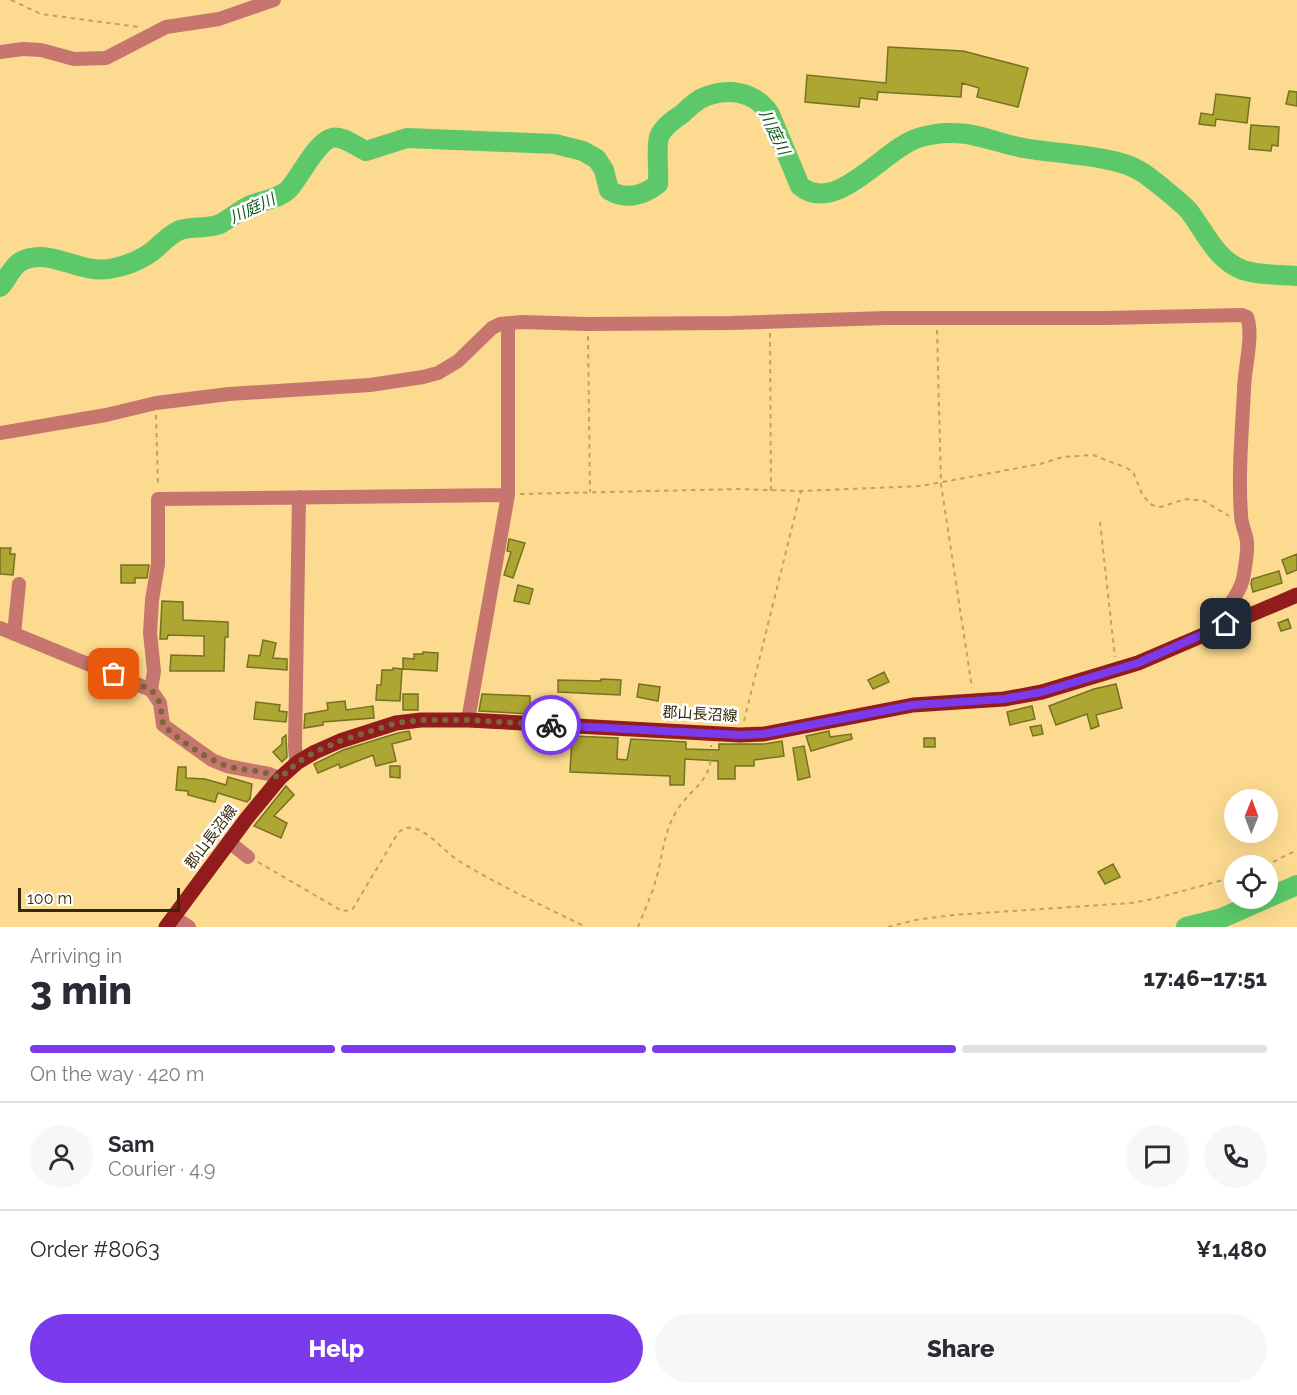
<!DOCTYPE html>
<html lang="en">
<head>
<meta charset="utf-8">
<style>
	:root { --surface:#fff; --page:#f7f7f7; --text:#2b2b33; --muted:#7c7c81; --line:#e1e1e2; --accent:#7c3aed }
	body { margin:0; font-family:Raleway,"Noto Sans JP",sans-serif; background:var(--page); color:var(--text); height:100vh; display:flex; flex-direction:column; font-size:22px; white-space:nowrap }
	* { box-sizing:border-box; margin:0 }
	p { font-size:20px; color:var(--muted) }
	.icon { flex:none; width:33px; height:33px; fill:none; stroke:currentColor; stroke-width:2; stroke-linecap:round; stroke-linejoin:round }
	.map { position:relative; height:927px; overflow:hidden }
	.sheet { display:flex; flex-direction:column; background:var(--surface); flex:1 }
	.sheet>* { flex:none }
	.needle { width:39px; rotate:1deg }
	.tools { position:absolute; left:1224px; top:789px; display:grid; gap:12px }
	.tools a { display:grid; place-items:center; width:54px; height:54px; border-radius:50%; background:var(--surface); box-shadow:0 6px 24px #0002; font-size:30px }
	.scale { position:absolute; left:18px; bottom:15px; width:162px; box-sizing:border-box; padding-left:6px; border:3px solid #36290a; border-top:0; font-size:16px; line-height:21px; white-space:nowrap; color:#36290a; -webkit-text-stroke:4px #fff; paint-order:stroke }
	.pin { position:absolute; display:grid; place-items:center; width:51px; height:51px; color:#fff; margin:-26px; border-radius:12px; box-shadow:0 3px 9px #0006 }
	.courier { position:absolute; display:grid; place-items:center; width:60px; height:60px; margin:-30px; border:4px solid #7c3aed; border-radius:50%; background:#fff; color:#222; box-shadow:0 2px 8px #0007 }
	.headline em { font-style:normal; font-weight:800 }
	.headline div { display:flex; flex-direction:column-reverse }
	.headline { display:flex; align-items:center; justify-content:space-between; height:102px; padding:0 30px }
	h1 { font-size:39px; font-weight:800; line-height:45px }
	.bar { display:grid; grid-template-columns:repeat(4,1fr); gap:9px 6px; align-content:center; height:72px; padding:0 30px }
	.bar i { height:8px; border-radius:4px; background:var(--line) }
	.bar .selected { background:var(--accent) }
	.bar p { grid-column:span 4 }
	.line { display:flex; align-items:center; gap:15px; padding:0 30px; border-top:2px solid var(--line) }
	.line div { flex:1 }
	.round { display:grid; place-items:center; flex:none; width:63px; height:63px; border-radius:32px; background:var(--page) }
	.primary-button { display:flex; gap:12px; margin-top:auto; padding:12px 30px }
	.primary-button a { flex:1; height:69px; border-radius:36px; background:var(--accent); color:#fff; font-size:24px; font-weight:800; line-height:69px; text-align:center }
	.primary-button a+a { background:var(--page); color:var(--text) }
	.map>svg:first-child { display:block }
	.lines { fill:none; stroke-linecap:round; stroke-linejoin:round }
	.river { stroke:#5cc86a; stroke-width:20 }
	.building { fill:#ada633; stroke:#767222; stroke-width:1.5 }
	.path { stroke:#bea366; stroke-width:2; stroke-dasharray:4.5 4.5; stroke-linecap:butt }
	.minor { stroke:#c6766f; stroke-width:14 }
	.major { stroke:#921c1d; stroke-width:15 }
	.done { stroke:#7b6739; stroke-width:6; stroke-dasharray:0 10.8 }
	.route { stroke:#7c3aed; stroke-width:8 }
	.labels { text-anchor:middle; stroke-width:5; stroke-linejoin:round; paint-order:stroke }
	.street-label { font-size:15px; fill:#36290a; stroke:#fff }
	.water-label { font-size:16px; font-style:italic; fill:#0e5b1f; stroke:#fff }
</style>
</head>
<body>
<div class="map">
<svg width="1297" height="927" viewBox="0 0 1297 927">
	<rect width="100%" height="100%" fill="#fcda90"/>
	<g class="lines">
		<path class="river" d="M 0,287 C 7,280 11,268 20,262 C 48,246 79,274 109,269 C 121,267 136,262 147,255 C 159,248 166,236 180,230 C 192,226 208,229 220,224 C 229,219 238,212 247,207 C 260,200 278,200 289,189 C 300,177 317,141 332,138 C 342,135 357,147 366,151 L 407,138 L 555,144 L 583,151 L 597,159 L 604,170 L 609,190 C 625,200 643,196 658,184 C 659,172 656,146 659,137 C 663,127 673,120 682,114 C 687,109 694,103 700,99 C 726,87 754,90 770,114 L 800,186 C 836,216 885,148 918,138 C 933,133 951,132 967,134 C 986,137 1005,145 1024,148 C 1055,154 1115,155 1140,171 C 1149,176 1182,203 1189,211 C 1206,233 1216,260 1243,270 C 1261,276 1279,274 1297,276
			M 1186,927 L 1222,918 L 1297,885"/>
	</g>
	<path class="building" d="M 888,47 L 963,51 L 1028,68 L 1018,107 L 977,97 L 979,88 L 962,83 L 961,97 L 878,92 L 877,100 L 860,98 L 859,107 L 805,102 L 807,75 L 886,83 Z
		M 1289,91 L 1297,92 L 1297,106 L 1286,104 Z
		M 1216,94 L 1250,98 L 1247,123 L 1216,119 L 1215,126 L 1199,124 L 1201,113 L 1213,115 Z
		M 1251,125 L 1279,127 L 1278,146 L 1272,145 L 1271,151 L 1249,149 Z
		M 509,539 L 525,543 L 513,578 L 504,575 L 511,552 L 507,551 Z
		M 0,548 L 11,548 L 10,554 L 15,554 L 13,575 L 0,574 Z
		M 1297,554 L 1297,570 L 1287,574 L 1282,560 Z
		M 121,565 L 149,565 L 147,578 L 135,578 L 135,583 L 121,583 Z
		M 1279,571 L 1282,583 L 1253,592 L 1251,584 L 1252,579 Z
		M 518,585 L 533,589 L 529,604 L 514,601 Z
		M 162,601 L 183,602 L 183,620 L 228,622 L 228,637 L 225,637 L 224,671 L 170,671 L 171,655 L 204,656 L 204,636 L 168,635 L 167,639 L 160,639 Z
		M 1288,619 L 1291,628 L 1281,631 L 1278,623 Z
		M 263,640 L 276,643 L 273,658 L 287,659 L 287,670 L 247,667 L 249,655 L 260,656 Z
		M 423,652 L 438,653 L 437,671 L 403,669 L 403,658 L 414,659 L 414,654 L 423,654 Z
		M 393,668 L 402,669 L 400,701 L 376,700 L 377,685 L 381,685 L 382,670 L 393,670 Z
		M 884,672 L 889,682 L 873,689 L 868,680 Z
		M 601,679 L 621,680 L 620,695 L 558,692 L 558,680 L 601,681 Z
		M 639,684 L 660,687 L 658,701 L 637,697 Z
		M 1116,684 L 1122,708 L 1096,715 L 1099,726 L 1091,729 L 1087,714 L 1056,725 L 1049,706 L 1094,689 Z
		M 403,694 L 418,694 L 418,710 L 403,710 Z
		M 482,694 L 530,696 L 530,714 L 479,711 Z
		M 345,701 L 346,710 L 373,706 L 374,718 L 323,722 L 323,725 L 304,728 L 305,714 L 328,710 L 327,703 Z
		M 256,702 L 280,705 L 279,711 L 287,712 L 286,722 L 254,719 Z
		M 1032,706 L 1035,719 L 1010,725 L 1007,712 Z
		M 1041,725 L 1043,734 L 1033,736 L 1030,727 Z
		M 409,731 L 411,739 L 392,744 L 396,761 L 376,766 L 373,755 L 340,768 L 339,764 L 318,773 L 314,764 L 343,750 L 398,733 Z
		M 829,731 L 830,737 L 851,734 L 852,739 L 811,751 L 806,736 Z
		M 286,735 L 287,757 L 282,762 L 273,752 L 282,744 L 282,738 Z
		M 572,736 L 618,738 L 617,759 L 627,760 L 631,739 L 686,742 L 686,749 L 719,750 L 719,744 L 764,744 L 782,741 L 784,756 L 754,760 L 754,766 L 735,766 L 735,779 L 718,779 L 718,761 L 685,759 L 684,785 L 670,785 L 670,776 L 570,772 Z
		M 924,738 L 935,738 L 935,747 L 924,747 Z
		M 804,746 L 810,777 L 798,780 L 793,748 Z
		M 390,766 L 400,766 L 400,778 L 390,777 Z
		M 178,767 L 186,767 L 186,778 L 205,779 L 226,785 L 228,777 L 252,784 L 250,799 L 247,802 L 218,793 L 215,802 L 188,795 L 188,791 L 176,790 Z
		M 286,786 L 294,795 L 274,816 L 287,823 L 281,838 L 254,826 Z
		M 1113,864 L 1120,877 L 1105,884 L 1098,872 Z"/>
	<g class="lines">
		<path class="path" d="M 11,0 L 41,14 L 139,27
			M 937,330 L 941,484 L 972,688
			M 770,333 L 771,492
			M 588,336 L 590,492
			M 156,415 L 158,487
			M 520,494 L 739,489 L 801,491 L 921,486 L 1040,464 L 1063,457 L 1093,455 L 1127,468 L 1133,472 L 1143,496 L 1152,505 L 1161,507 L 1185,499 L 1196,500 L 1204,501 L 1229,516
			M 1100,522 L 1115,657
			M 744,721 L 801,491
			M 258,862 L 342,911 L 352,910 L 398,833 C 404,827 411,826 419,830 C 434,837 445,852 459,861 C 500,886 543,906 586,927
			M 1265,866 L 1297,850
			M 638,927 C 644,911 652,895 656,879 C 663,856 663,834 676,812 C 692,785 714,783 711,745
			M 888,927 L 915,920 L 953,915 L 1131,903 L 1153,899 L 1234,877"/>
		<path class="minor" d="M 0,52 L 23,49 L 41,50 L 74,59 L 106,58 L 166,27 L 219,19 L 274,0
			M 0,433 L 106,415 L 156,403 L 229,394 L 370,385 L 423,377 L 438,373 L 458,361 L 492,328 L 500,324 L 521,322 L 588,324 L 730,323 L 886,318 L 1105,318 L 1242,315 L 1247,317 C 1254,336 1244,369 1244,390 C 1242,432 1238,474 1241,515 C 1241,524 1246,533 1247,542 C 1248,553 1245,568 1243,579 C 1240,593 1219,621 1208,632
			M 0,628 L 151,690 L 160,703 L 163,725 L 212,760 L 227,766 L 269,774 L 280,778
			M 14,634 L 19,584
			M 151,690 L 154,671 L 150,633 L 152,600 L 158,564 L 158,499 L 508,495
			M 468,720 L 508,495 L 508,323
			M 298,762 L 296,760 L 295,746 L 299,497
			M 229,842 L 248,857
			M 174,917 L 189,927"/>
		<path class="major" d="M 166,927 L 247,818 L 280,778 L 298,762 L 315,752 L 340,741 L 396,723 L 421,720 L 468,720 L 740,735 L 764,734 L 913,705 L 1004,699 L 1042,692 L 1138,663 L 1297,595"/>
	</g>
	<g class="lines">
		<path class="done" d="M 114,674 L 151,690 L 155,694 L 160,703 L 163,725 C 180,741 213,764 235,768 C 250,771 266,771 280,778 L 298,762 L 315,752 L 340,741 L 396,723 L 421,720 L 468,720 L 551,725"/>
		<path class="route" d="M 551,725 L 740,735 L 764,734 L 913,705 L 1004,699 L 1042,692 L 1138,663 L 1226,624"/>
	</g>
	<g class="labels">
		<g class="street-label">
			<text transform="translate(700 714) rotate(3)" y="5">郡山長沼線</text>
			<text transform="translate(211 837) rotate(-53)" y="5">郡山長沼線</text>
		</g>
		<g class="water-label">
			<text transform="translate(775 132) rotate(64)" y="6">川庭川</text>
			<text transform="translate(252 208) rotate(-25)" y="6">川庭川</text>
		</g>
	</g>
</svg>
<div class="tools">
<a><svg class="needle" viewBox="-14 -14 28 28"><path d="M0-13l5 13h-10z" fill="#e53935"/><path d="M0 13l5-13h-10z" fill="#7c7c81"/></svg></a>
<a><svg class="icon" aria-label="locate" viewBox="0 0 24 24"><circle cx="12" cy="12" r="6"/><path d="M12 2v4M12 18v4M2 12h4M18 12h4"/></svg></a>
</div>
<div class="scale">100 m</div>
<div class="pin" style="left:114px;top:674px;background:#ea580c"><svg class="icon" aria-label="bag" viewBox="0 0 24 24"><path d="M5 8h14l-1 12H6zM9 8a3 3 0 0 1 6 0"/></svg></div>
<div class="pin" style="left:1226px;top:624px;background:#1f2937"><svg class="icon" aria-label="home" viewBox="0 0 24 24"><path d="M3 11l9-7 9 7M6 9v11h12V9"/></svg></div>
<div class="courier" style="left:551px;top:725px"><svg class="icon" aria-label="bike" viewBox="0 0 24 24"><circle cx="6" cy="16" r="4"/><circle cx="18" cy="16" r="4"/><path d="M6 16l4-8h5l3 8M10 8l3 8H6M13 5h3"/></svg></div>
</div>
<section class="sheet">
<div class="headline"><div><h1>3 min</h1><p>Arriving in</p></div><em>17:46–17:51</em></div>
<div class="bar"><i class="selected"></i><i class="selected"></i><i class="selected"></i><i></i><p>On the way · 420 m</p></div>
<div class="line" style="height:108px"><a class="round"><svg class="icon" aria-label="person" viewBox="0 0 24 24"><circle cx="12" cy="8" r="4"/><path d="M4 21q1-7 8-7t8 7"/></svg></a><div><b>Sam</b><p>Courier · 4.9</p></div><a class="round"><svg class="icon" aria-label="chat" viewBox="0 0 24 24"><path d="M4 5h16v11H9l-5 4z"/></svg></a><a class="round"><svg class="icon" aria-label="phone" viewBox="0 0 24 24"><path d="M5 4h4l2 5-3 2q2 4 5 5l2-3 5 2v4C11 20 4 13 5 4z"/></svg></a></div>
<div class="line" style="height:78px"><div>Order #8063</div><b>¥1,480</b></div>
<div class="primary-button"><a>Help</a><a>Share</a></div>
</section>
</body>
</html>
